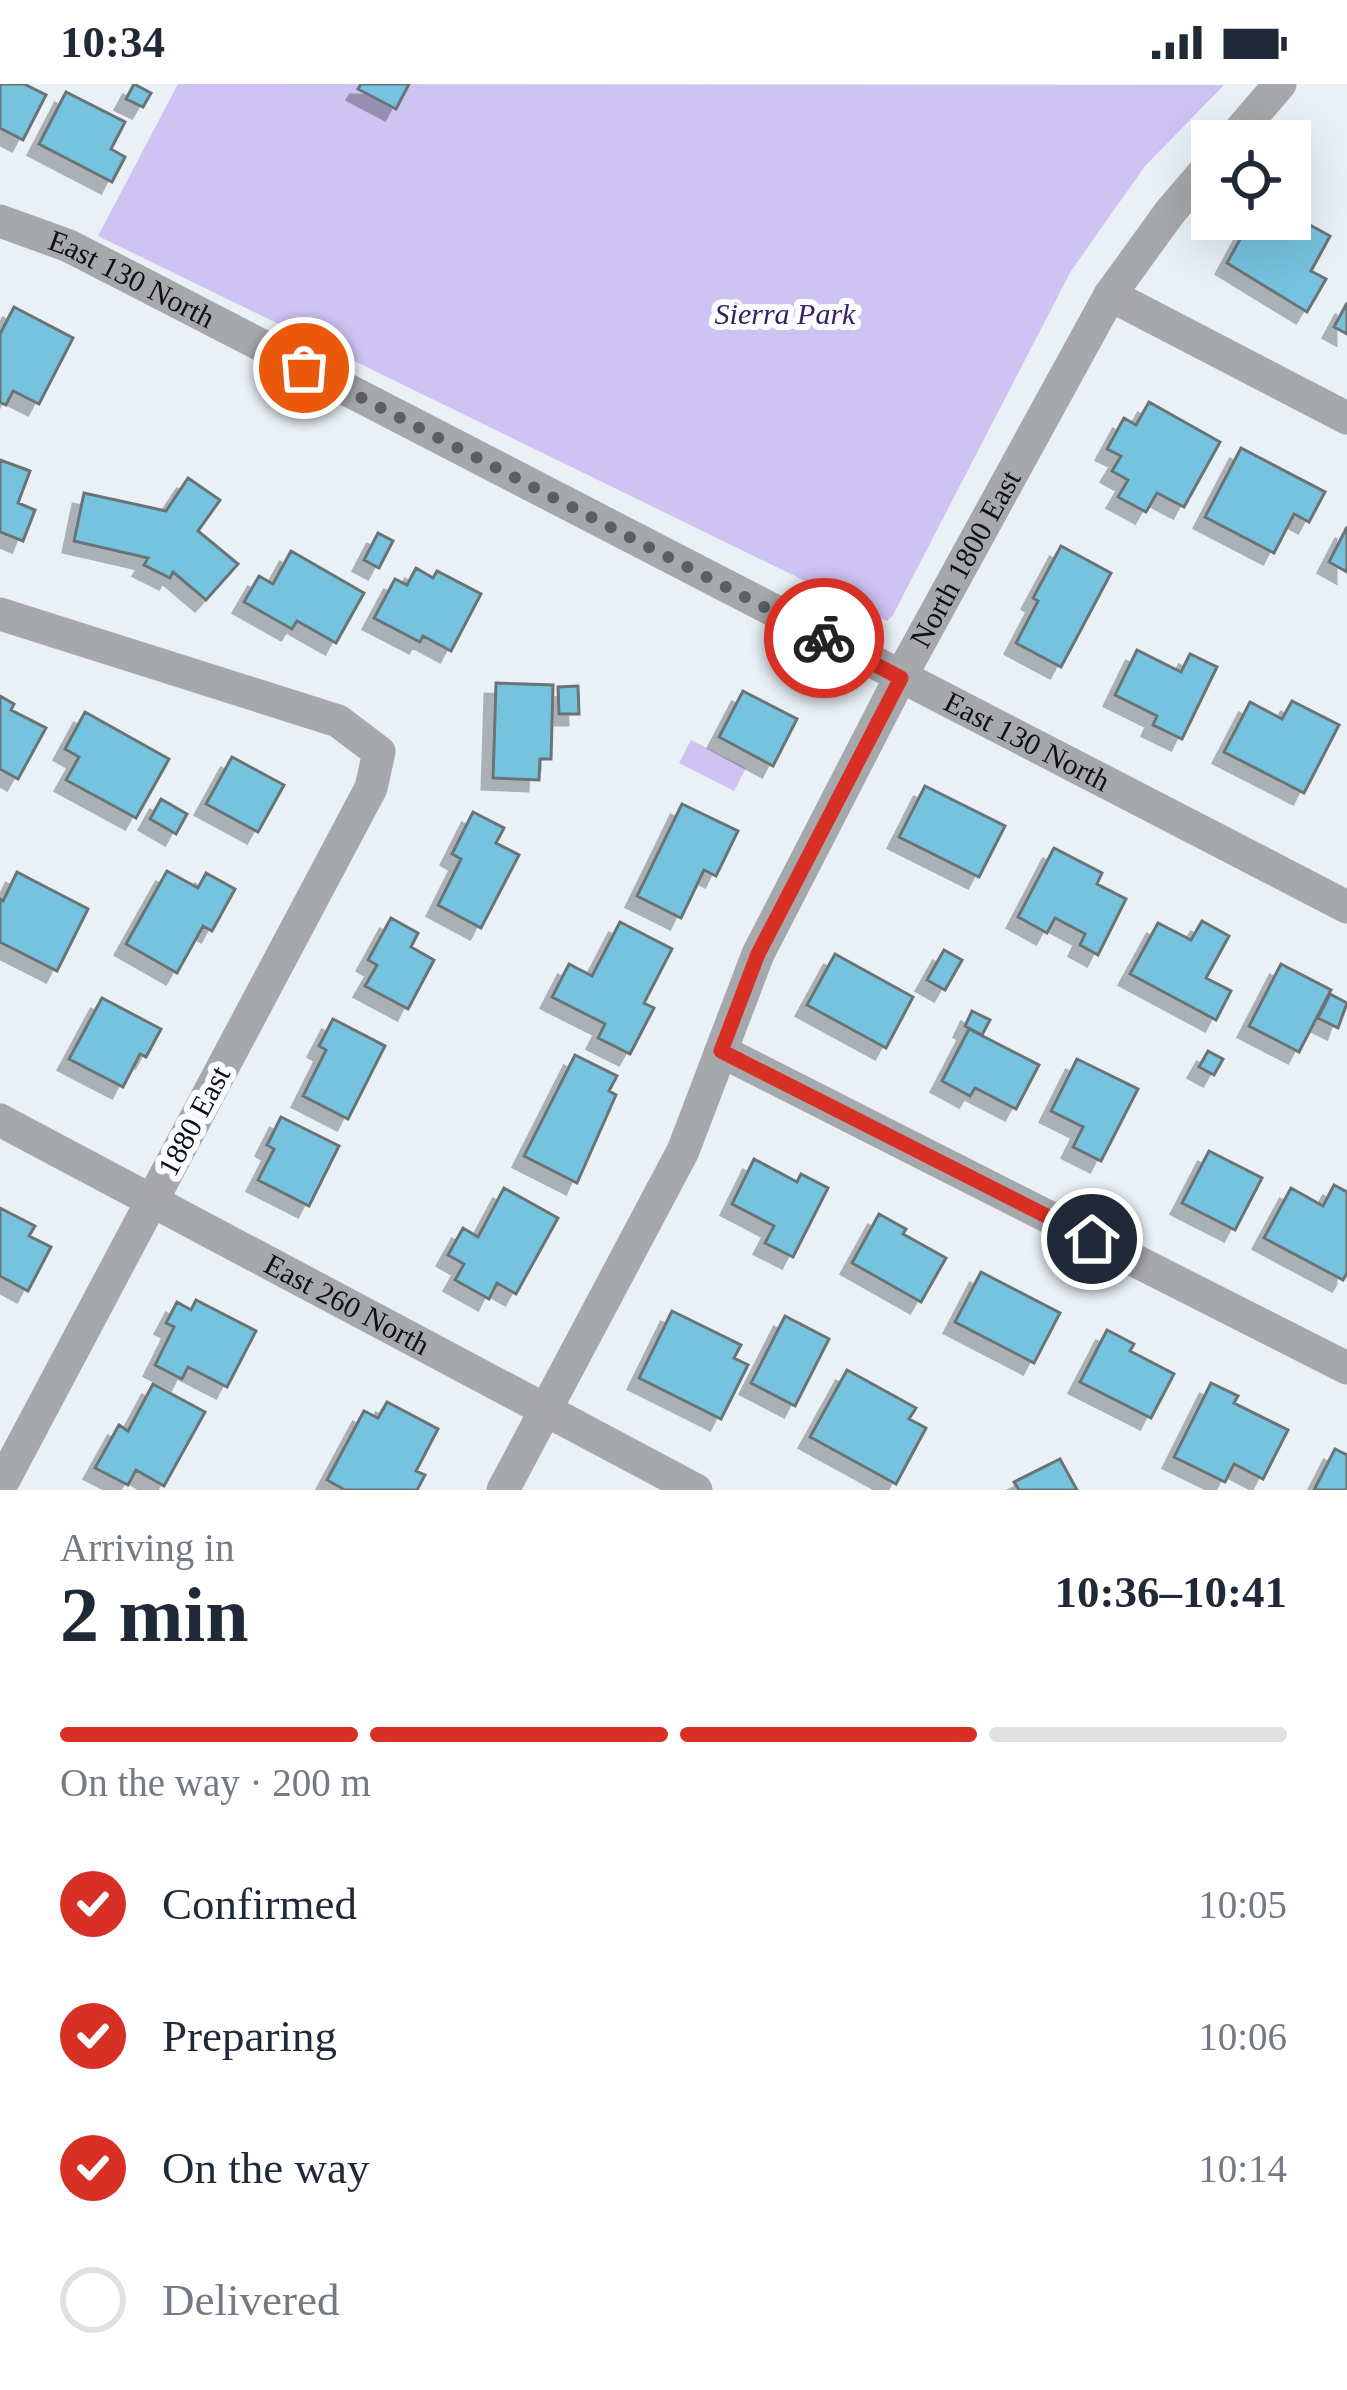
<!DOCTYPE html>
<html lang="en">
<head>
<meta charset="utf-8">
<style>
	:root { --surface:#fff; --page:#f6f6f7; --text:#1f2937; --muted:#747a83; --line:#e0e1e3; --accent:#d93025 }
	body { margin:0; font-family:Georgia,serif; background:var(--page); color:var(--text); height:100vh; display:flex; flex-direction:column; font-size:45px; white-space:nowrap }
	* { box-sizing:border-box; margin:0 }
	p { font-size:39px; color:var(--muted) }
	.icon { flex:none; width:66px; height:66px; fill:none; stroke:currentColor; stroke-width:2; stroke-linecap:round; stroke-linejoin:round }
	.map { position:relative; height:1406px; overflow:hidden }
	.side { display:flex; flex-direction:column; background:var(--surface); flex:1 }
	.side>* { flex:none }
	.controls { position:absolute; left:1191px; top:36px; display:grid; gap:24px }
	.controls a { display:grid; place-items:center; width:120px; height:120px; border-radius:0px; background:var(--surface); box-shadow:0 12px 48px #0002; font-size:60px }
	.pin { position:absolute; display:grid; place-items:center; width:102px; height:102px; color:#fff; margin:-51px; border:6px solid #fff; border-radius:50%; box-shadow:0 3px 12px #0007 }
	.courier { position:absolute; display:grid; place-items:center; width:120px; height:120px; margin:-60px; border:9px solid #d93025; border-radius:50%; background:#fff; color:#222; box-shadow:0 3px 15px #0007 }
	.overview em { font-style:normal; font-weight:800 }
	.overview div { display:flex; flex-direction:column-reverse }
	.overview { display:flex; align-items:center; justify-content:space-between; height:204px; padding:0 60px }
	h1 { font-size:78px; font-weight:800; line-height:90px }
	.bar { display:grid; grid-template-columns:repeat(4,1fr); gap:18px 12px; align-content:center; height:144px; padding:0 60px }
	.bar i { height:15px; border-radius:9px; background:var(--line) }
	.bar .selected { background:var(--accent) }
	.bar p { grid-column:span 4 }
	ol { padding:0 60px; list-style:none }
	li { display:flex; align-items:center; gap:36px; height:132px }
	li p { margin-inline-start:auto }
	li .icon { padding:12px; border-radius:50%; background:var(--accent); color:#fff; stroke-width:4 }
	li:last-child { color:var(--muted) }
	li i { width:66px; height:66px; border:6px solid var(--line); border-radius:50% }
	.status { display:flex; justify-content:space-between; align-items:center; height:84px; padding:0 60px; background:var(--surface); direction:ltr }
	.status svg { height:33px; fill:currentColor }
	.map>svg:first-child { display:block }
	.green { fill:#cec3f3 }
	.building { fill:#76c3e0; stroke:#6b7376; stroke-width:3; filter:url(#shadow) }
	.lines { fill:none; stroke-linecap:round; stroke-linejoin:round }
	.minor { stroke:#a7a8ac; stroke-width:33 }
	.done { stroke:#5b5e62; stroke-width:12; stroke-dasharray:0 21.6 }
	.route { stroke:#d93025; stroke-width:15 }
	.labels { text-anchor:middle; stroke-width:12; stroke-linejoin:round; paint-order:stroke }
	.street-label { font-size:30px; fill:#0e1012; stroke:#fbfcfe }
	.park-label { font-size:30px; font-style:italic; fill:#392066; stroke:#fbfcfe }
</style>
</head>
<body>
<div class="status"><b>10:34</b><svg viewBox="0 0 49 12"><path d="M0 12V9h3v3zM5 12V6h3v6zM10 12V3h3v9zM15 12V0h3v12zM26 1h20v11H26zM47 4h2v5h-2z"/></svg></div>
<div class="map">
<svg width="1347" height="1406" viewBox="0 0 1347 1406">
	<defs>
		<filter id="shadow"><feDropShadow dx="-11" dy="11" stdDeviation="0" flood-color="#0004"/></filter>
	</defs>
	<rect width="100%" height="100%" fill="#e9f0f6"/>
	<path class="green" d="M 178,0 L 1224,1 L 1145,82 L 1071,187 L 893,531 L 887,537 L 98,152 Z
		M 691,656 L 746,684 L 734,707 L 679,679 Z"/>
	<path class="building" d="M 0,0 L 24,0 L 46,11 L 23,56 L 0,44 Z
		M 134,0 L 151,9 L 143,23 L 126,15 Z
		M 361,0 L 409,0 L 396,25 L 358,5 Z
		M 66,8 L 125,38 L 111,65 L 125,73 L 112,98 L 39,60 Z
		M 1290,130 L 1330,152 L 1311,187 L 1326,195 L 1307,228 L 1227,179 L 1251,135 L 1290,135 Z
		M 1347,219 L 1347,250 L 1334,243 Z
		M 14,223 L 73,254 L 39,320 L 13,307 L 6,321 L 0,318 L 0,250 Z
		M 1149,318 L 1220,358 L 1184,423 L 1157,409 L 1146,428 L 1118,413 L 1128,396 L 1112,387 L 1121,372 L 1107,365 L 1124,334 L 1136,341 Z
		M 1241,364 L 1325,408 L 1309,438 L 1294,430 L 1274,469 L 1205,433 Z
		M 0,376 L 30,387 L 18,419 L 35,426 L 23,457 L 0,448 Z
		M 188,394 L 220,416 L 198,447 L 238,480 L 206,516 L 173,488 L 170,494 L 144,481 L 148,474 L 74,457 L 84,409 L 166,427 Z
		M 1347,443 L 1347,488 L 1329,478 Z
		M 378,449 L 393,457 L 379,484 L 364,476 Z
		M 1061,462 L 1111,489 L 1061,583 L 1016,559 L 1038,517 L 1033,514 Z
		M 291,467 L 364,509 L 336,559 L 297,537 L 292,545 L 244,518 L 259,492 L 273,500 Z
		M 416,484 L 433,494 L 437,487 L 481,510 L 451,567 L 423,552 L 420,558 L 374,534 L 395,495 L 407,501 Z
		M 1137,566 L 1181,588 L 1190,570 L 1217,583 L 1182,655 L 1153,641 L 1157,632 L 1115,611 Z
		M 496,599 L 553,601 L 551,675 L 540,675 L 539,696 L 493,694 Z
		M 578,602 L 579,630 L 559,630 L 558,603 Z
		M 743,607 L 797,635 L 773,682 L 719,653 Z
		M 0,612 L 14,620 L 11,626 L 46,644 L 18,695 L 0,685 Z
		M 1292,617 L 1339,641 L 1304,709 L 1224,668 L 1250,618 L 1282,635 Z
		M 85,628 L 169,675 L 136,734 L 66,696 L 79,673 L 65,665 Z
		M 232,673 L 284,701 L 258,748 L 206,720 Z
		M 925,702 L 1005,742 L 979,793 L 899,753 Z
		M 161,715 L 187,730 L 176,750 L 150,735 Z
		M 682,720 L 738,747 L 716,792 L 704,786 L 681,834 L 637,812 Z
		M 473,728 L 504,744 L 496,759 L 519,771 L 481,844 L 438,821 L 461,775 L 452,770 Z
		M 1054,764 L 1102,789 L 1097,800 L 1126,815 L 1098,871 L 1080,861 L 1085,850 L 1055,834 L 1047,849 L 1018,833 Z
		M 167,787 L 198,804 L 206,789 L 235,805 L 212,847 L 203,842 L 177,889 L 126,860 Z
		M 17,788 L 88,825 L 57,887 L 0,858 L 0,815 L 3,817 Z
		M 391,834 L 418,849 L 411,863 L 434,876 L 408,925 L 365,902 L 377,881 L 368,876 Z
		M 1202,837 L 1229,852 L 1206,894 L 1231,907 L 1216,936 L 1130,890 L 1158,839 L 1191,856 Z
		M 620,838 L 672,865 L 644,919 L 654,924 L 630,970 L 598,954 L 605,940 L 552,913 L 569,880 L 592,892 Z
		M 944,866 L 962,876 L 945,906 L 927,896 Z
		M 835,870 L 913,913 L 886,964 L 807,921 Z
		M 1281,880 L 1331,906 L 1299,968 L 1249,942 Z
		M 1330,910 L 1347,919 L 1338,944 L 1318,934 Z
		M 102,914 L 161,945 L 146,973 L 140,970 L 123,1003 L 69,975 Z
		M 972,927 L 990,936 L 982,951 L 965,942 Z
		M 333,935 L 385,962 L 348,1035 L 303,1012 L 326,966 L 319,962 Z
		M 969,945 L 1039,981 L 1016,1025 L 975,1004 L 970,1012 L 942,997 Z
		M 1208,967 L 1223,975 L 1214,991 L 1199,983 Z
		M 575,971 L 617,992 L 609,1007 L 616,1011 L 577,1099 L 524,1072 Z
		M 1077,975 L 1138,1005 L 1101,1077 L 1073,1063 L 1083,1043 L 1051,1027 Z
		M 281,1033 L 339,1062 L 309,1122 L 258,1096 L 274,1065 L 267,1061 Z
		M 1209,1067 L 1262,1094 L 1235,1146 L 1182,1119 Z
		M 754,1075 L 797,1098 L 801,1090 L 828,1104 L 793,1173 L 765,1159 L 774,1142 L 732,1120 Z
		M 1334,1101 L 1347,1108 L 1347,1189 L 1343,1196 L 1264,1154 L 1291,1104 L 1323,1122 Z
		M 504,1104 L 558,1134 L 516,1210 L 497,1199 L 489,1215 L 455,1196 L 464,1180 L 448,1171 L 463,1144 L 478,1153 Z
		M 0,1124 L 35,1142 L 29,1152 L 51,1163 L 28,1207 L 0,1192 Z
		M 879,1130 L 906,1145 L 903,1150 L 946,1174 L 921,1218 L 852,1179 Z
		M 981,1188 L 1060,1229 L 1034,1279 L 955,1238 Z
		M 196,1216 L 256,1247 L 227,1303 L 188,1283 L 182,1295 L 155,1281 L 174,1243 L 166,1239 L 177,1218 L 191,1226 Z
		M 672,1227 L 741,1261 L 734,1274 L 748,1281 L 721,1335 L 639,1294 Z
		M 785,1232 L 829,1255 L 795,1322 L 751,1299 Z
		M 1107,1246 L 1134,1260 L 1130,1267 L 1174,1290 L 1151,1334 L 1080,1298 Z
		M 847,1286 L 916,1324 L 909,1335 L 926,1344 L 896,1400 L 810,1353 Z
		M 1211,1299 L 1238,1312 L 1234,1319 L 1288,1346 L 1263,1395 L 1234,1380 L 1225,1398 L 1174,1373 Z
		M 153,1300 L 205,1328 L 164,1402 L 136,1386 L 128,1401 L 95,1384 L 119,1341 L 128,1347 Z
		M 387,1318 L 438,1345 L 416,1387 L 425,1391 L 417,1406 L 345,1406 L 327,1396 L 364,1327 L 378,1334 Z
		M 1335,1365 L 1347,1371 L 1347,1406 L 1314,1406 Z
		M 1060,1375 L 1077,1406 L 1019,1406 L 1014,1398 Z"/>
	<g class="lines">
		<g class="minor">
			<path d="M 1231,57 L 1280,0"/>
			<path id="s1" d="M 0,137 L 69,162 L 141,199 L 1347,823"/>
			<path d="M 1110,211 L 1347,334"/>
			<path d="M 0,530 L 338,637 L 379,668 L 371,704 L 0,1403"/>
			<path d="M 721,967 L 1347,1284"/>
			<path id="s2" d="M 0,1036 L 696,1406"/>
			<path id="s3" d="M 503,1406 L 683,1067 L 758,870 L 900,594 L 1110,211 L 1170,128 L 1212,79"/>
		</g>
	</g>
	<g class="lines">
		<path class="done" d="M 304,284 L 824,554"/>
		<path class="route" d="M 824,554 L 901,594 L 758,870 L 721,967 L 1092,1155"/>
	</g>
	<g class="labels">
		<g class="street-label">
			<text dy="10" stroke="none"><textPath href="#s1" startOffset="144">East 130 North</textPath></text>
			<text dy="10" stroke="none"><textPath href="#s3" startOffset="1041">North 1800 East</textPath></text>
			<text dy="10" stroke="none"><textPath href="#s1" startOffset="1152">East 130 North</textPath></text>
			<text transform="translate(194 1037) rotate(-62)" y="10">1880 East</text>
			<text dy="10" stroke="none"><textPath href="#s2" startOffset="393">East 260 North</textPath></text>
		</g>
		<g class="park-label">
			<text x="785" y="240">Sierra Park</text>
		</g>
	</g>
</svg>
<div class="controls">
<a><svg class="icon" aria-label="locate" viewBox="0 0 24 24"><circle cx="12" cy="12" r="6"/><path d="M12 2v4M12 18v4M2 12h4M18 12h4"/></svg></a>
</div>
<div class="pin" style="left:304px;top:284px;background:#ea580c"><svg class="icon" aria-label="bag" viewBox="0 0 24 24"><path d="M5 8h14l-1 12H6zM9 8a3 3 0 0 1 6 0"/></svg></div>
<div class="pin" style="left:1092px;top:1155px;background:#1f2937"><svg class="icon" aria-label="home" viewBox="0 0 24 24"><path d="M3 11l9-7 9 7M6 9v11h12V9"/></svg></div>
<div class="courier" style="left:824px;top:554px"><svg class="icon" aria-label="bike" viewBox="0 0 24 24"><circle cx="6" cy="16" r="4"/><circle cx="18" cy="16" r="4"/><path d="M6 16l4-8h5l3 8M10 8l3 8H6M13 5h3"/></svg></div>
</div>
<section class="side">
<div class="overview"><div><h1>2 min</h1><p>Arriving in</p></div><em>10:36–10:41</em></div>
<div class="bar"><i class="selected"></i><i class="selected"></i><i class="selected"></i><i></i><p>On the way · 200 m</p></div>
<ol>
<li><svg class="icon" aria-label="check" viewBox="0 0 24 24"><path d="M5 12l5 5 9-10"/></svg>Confirmed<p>10:05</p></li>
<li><svg class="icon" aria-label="check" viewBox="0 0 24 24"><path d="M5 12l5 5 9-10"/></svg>Preparing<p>10:06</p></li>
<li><svg class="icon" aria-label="check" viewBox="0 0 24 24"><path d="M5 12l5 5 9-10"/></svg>On the way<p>10:14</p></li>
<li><i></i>Delivered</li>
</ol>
</section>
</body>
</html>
